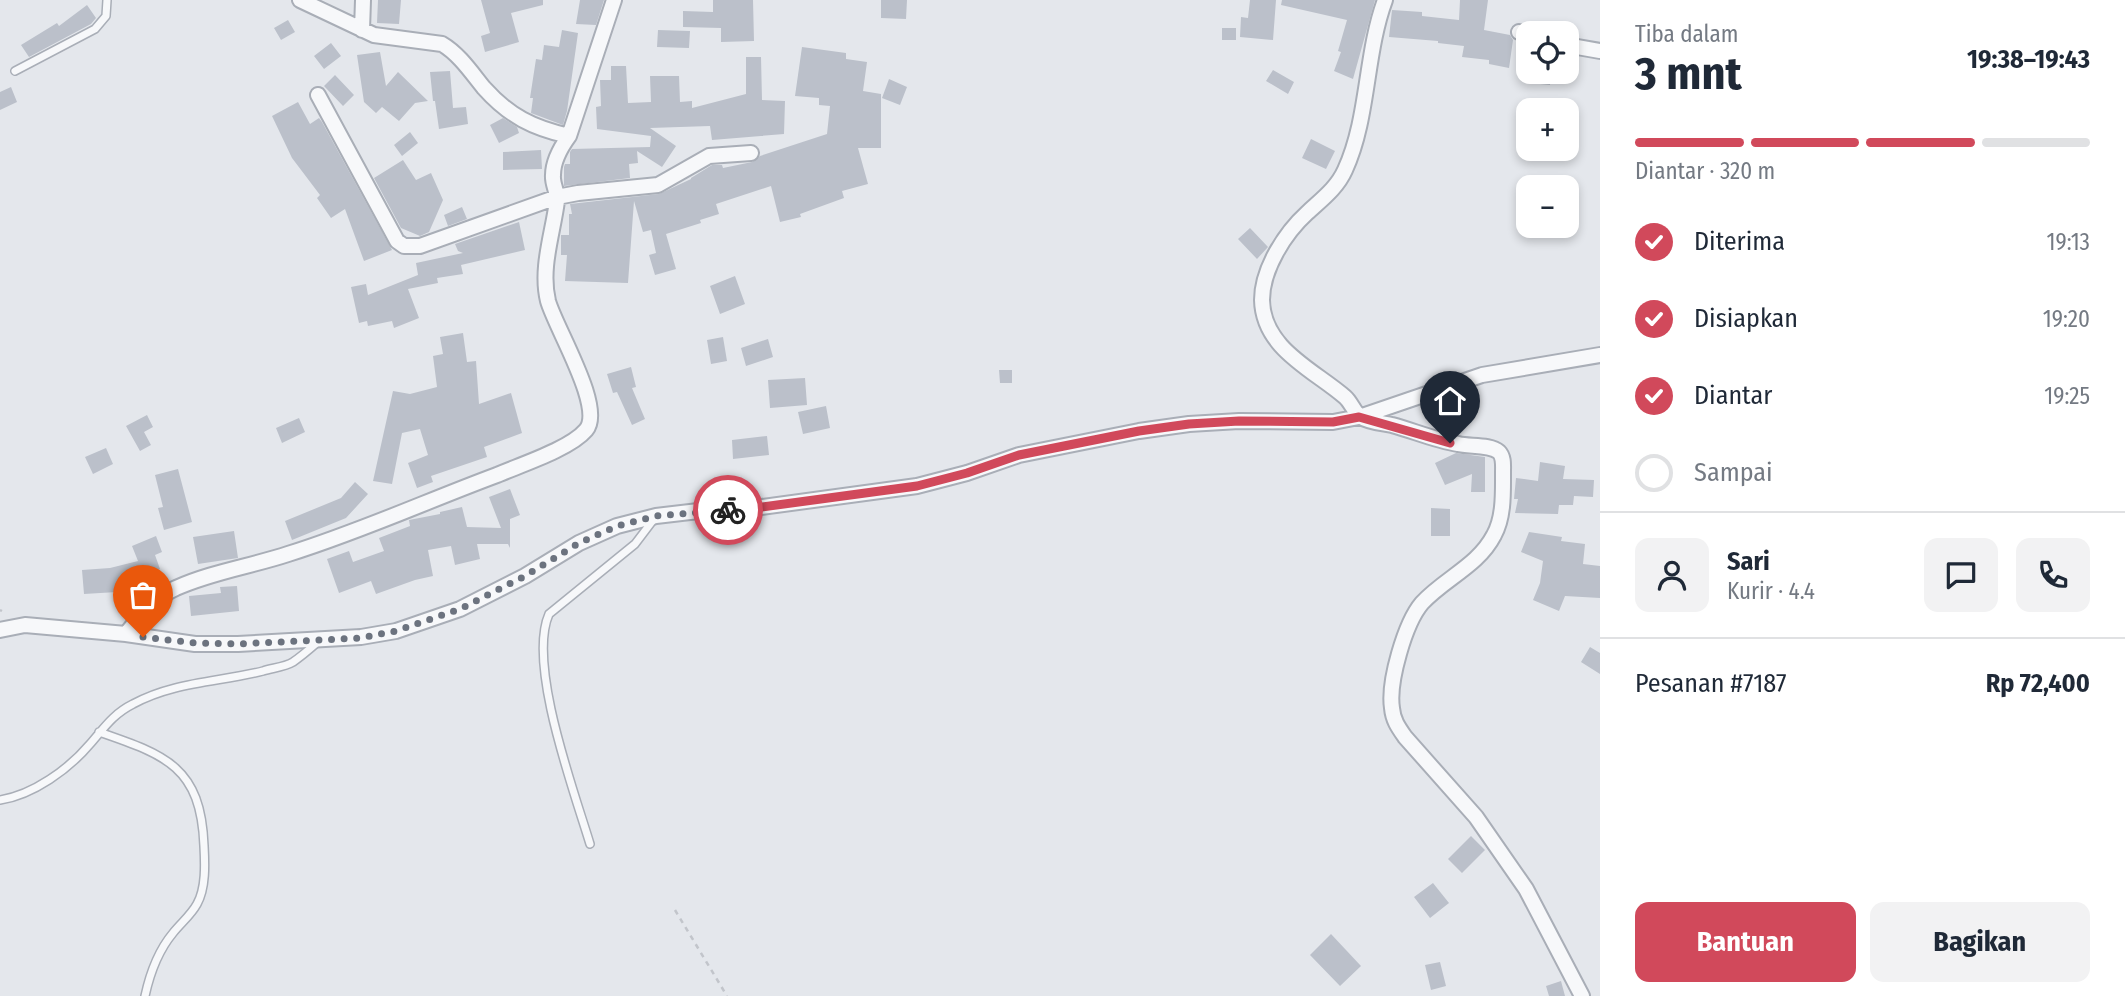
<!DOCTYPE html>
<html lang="id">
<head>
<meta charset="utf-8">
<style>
	:root { --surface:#fff; --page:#f2f2f3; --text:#1f2937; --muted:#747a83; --line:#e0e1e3; --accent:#d1495b }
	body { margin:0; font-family:"Fira Sans Condensed",sans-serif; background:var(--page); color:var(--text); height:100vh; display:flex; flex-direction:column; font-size:26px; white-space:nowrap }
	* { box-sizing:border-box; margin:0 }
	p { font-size:23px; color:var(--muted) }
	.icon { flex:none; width:38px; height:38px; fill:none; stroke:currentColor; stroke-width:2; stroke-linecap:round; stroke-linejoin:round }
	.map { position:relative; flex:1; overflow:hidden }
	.sheet { display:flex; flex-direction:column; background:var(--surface); width:525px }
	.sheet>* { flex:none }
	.fabs { position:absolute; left:1516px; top:21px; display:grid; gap:14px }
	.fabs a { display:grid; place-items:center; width:63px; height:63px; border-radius:14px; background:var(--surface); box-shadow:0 4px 10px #0003; font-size:35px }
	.pin { position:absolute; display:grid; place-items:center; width:60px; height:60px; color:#fff; margin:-72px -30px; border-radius:50% 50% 50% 0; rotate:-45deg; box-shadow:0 0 7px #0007 }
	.pin .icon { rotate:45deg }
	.courier { position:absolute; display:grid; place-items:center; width:70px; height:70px; margin:-35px; border:5px solid #d1495b; border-radius:50%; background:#fff; color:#222; box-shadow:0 2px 9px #0007 }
	.head em { font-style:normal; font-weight:700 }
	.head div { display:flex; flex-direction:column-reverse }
	.head { display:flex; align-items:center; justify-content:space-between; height:119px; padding:0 35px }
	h1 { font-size:46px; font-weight:700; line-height:52px }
	.bar { display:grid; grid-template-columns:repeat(4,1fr); gap:10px 7px; align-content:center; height:84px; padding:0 35px }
	.bar i { height:9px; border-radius:5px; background:var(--line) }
	.bar .active { background:var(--accent) }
	.bar p { grid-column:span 4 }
	.line { display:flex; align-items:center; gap:18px; padding:0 35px; border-top:2px solid var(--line) }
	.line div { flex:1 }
	.round { display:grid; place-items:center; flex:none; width:74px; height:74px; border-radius:14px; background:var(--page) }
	ol { padding:0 35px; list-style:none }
	li { display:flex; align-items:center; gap:21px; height:77px }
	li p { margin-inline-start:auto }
	li .icon { padding:7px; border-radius:50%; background:var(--accent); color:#fff; stroke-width:4 }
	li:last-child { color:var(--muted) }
	li i { width:38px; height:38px; border:4px solid var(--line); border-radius:50% }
	.primary-button { display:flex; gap:14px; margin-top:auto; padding:14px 35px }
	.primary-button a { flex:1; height:80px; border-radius:14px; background:var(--accent); color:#fff; font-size:28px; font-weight:700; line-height:80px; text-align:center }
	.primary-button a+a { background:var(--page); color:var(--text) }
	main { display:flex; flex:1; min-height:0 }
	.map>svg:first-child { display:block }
	.building { fill:#bbc0ca }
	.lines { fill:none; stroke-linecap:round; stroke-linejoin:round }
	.lane-casing { stroke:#a9aeb7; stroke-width:10 }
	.street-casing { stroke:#a9aeb7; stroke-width:18 }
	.path { stroke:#c2c5cb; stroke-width:2.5; stroke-dasharray:5 5; stroke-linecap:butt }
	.lane { stroke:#f7f8fa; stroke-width:7 }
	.street { stroke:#f7f8fa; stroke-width:14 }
	.done { stroke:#6c737f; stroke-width:7; stroke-dasharray:0 12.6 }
	.route { stroke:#d1495b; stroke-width:9 }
</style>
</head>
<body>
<main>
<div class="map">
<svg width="1600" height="996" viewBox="0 0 1600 996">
	<rect width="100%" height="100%" fill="#e4e7ec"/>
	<path class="building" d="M 378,0 L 401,0 L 399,24 L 377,23 Z
		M 481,0 L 543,0 L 543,5 L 511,13 L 519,42 L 485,52 L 481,36 L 490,33 Z
		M 580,0 L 604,0 L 596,25 L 576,24 Z
		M 713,0 L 753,0 L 754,41 L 721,42 L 721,28 L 683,27 L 683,11 L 713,12 Z
		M 881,0 L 907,0 L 906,19 L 881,18 Z
		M 1250,0 L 1276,0 L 1273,40 L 1240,37 L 1241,17 L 1248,18 Z
		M 1282,0 L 1375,0 L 1353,79 L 1334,71 L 1341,52 L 1338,51 L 1347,20 L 1281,5 Z
		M 1460,0 L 1488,0 L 1484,30 L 1510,35 L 1513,40 L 1509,68 L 1489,64 L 1489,60 L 1462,57 L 1464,46 L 1438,43 L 1438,41 L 1389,37 L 1392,10 L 1422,12 L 1422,16 L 1459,20 Z
		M 87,5 L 96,18 L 91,24 L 29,57 L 21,45 L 57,23 L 59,26 Z
		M 288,20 L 295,32 L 281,40 L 274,28 Z
		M 1222,28 L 1236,28 L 1236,40 L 1222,40 Z
		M 562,30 L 578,33 L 567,111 L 563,125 L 531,113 L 533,98 L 530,98 L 536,59 L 542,60 L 544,45 L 559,47 Z
		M 658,30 L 690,31 L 689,48 L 657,47 Z
		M 331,43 L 341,56 L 324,69 L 314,56 Z
		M 802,47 L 846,53 L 846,59 L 867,62 L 863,91 L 881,94 L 881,148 L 858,148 L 868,184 L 842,191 L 844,198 L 800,214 L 801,217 L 780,222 L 771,186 L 716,204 L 719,214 L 700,220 L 701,223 L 666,234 L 676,269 L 655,275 L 649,255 L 656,253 L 651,230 L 643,232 L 634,201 L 628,283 L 565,281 L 567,255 L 561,255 L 561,235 L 569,235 L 569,214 L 572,214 L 570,204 L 659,194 L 691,179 L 691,178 L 712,165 L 722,165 L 723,168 L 752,162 L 760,156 L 827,134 L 830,106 L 819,105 L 819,98 L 795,96 Z
		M 380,52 L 386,86 L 398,72 L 428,101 L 415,103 L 399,121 L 382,107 L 376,113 L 364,102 L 357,55 Z
		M 746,57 L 761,57 L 762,100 L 785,101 L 784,134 L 712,140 L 710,126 L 650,128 L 676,146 L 662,167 L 637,151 L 638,163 L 629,164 L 630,178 L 564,186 L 564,167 L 565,164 L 570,164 L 570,152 L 572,149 L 650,147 L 651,136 L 597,129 L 596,107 L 601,106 L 600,80 L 611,80 L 611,66 L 626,66 L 628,103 L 651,102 L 650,76 L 679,76 L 680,102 L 692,101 L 692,108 L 746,94 Z
		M 1273,70 L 1294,82 L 1288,94 L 1266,81 Z
		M 450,71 L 453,108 L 466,107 L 468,124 L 439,129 L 435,101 L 433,101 L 430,72 Z
		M 1531,72 L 1551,72 L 1550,85 L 1530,83 Z
		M 335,75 L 354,95 L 343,106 L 324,86 Z
		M 889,79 L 907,87 L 900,105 L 882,98 Z
		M 11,87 L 17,102 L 0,110 L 0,92 Z
		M 298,102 L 310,124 L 319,118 L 322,122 L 392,250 L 364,261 L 345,209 L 331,218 L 317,198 L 320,195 L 292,158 L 272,116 Z
		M 503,118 L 517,127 L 519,133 L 499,143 L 490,125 Z
		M 410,132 L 418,143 L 402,156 L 394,145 Z
		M 1311,139 L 1335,151 L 1326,169 L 1302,158 Z
		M 541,150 L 542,169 L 503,170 L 503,152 Z
		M 403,160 L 416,180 L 431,173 L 443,200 L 429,232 L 420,236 L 401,228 L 374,178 Z
		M 462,207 L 467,219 L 448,226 L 444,215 Z
		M 519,222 L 525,250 L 461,265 L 463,274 L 437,278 L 438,283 L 408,289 L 419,318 L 394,328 L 392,321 L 368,326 L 367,321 L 359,323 L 351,287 L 366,284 L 368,295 L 418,275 L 416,263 L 463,253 L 458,251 L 455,244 Z
		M 1250,228 L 1268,247 L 1257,259 L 1238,239 Z
		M 735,276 L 745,304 L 720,314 L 710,286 Z
		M 463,333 L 467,362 L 476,361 L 479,404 L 511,393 L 522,433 L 484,447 L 487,457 L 431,476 L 433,482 L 417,488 L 408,463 L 428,455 L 420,429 L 402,433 L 392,484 L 373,481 L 393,391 L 410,394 L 437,387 L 433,356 L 443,354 L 440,337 Z
		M 723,337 L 727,361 L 711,364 L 707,340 Z
		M 768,339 L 773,357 L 746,366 L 741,348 Z
		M 631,367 L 636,387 L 632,388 L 645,419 L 632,425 L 617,392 L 613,393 L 607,374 Z
		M 999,370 L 1012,370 L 1012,383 L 1000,383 Z
		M 805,378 L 807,405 L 770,408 L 768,380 Z
		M 826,406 L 830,428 L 803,434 L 798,412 Z
		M 147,415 L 153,427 L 144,432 L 151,445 L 140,451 L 126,426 Z
		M 299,418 L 305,432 L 282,443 L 276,428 Z
		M 767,436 L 769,455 L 733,459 L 732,440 Z
		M 106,448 L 113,464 L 93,474 L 85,457 Z
		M 1456,453 L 1485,457 L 1485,492 L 1471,492 L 1472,474 L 1445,485 L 1435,463 Z
		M 1540,462 L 1565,466 L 1563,479 L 1594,480 L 1593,497 L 1574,496 L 1573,505 L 1559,505 L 1558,514 L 1515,513 L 1518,499 L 1514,499 L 1516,478 L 1538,481 Z
		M 178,469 L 192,522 L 164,530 L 158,508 L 163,507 L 155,475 Z
		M 355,482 L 368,494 L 346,518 L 292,540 L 285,521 L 341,498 Z
		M 510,489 L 520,515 L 510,519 L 510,548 L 508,544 L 477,544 L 480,559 L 455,565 L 451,546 L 428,550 L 433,576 L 415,580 L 376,594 L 371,581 L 339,593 L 327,559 L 349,551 L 353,562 L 384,551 L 379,538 L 410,526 L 409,520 L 440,514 L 440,512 L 462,507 L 467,527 L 501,528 L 489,497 Z
		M 1431,508 L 1450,509 L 1450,536 L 1431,536 Z
		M 234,531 L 238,558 L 198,564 L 193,537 Z
		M 1529,532 L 1562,537 L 1561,541 L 1585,544 L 1583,564 L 1600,566 L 1600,598 L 1565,596 L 1559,611 L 1533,600 L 1540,583 L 1543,561 L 1521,552 Z
		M 156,536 L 162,552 L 155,555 L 160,569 L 135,579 L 138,591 L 118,596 L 117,592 L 84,594 L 82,570 L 110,568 L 138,561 L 132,546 Z
		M 237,586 L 239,611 L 191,616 L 189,596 L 221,593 L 220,587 Z
		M 1590,647 L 1600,653 L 1600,674 L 1581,662 Z
		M 1471,836 L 1485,850 L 1462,873 L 1448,859 Z
		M 1433,883 L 1449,903 L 1430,918 L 1414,897 Z
		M 1331,934 L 1361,966 L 1340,986 L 1310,955 Z
		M 1440,962 L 1446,986 L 1431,990 L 1425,965 Z
		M 1561,981 L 1565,996 L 1549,996 L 1546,986 Z"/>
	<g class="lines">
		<g class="lane-casing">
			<path id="lane" d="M 15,71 L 95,29 L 106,16 L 107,0
				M 99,732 C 166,755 201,767 204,846 C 205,864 206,888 197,904 C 191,915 181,923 173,933 C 158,951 150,973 145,996
				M 0,800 C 33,795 69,769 90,744 C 104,728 113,714 133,704 C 173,682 219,682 263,671 C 272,668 285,667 293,662 C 302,656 311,648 319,641
				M 590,844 C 574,791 527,664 549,614 L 635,544 L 654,519"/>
		</g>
		<g class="street-casing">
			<path id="street" d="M 300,0 L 374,35 L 442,44 C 459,54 471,72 484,88 C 509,116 533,128 569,136
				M 1385,0 C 1365,54 1369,118 1345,170 C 1337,188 1322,199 1307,213 C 1285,233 1262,269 1262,300 C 1263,349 1314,370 1345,397 C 1351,402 1355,414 1361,417 C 1369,422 1382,423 1392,425 C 1414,431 1435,440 1458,444 C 1469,447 1490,444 1499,452 C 1504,457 1503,466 1503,472 C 1503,493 1504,517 1494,535 C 1478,566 1445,578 1422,603 C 1405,623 1388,682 1392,708 C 1393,720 1398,727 1405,737 L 1476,817 L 1526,889 L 1582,996
				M 362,30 L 363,0
				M 1519,32 L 1528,35
				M 1566,45 L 1600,51
				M 318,95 L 397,241 L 404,246 L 420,246 L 557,197 L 578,193 L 658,185 L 709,156 L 751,153
				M 0,630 L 25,625 L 126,634 L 195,644 L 238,644 L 361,637 L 396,631 L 460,609 L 525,576 L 579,543 L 617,526 L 656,516 L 707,510 L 747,509 L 917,486 L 967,473 L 1019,455 L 1139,431 L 1189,424 L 1239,421 L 1333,422 L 1359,417 L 1482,375 L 1600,355
				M 126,634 C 140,616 155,597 176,588 C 211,572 252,566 288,554 C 359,532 427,501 497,475 C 520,465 570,449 586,430 C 605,408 555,327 548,301 C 540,268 553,233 557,201 C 558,192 552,184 553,175 C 553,161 561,147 569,136 L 614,0"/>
		</g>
		<path class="path" d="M 0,610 L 2,611
			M 675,910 L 727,996"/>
		<use href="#lane" class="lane"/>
		<use href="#street" class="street"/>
	</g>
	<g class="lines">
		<path class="done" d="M 143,637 L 195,643 L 238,644 L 360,638 L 396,631 L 460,609 L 525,576 L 579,543 L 617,526 L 656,516 L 728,510"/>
		<path class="route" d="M 728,510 L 747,509 L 917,486 L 967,473 L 1019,455 L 1139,431 L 1189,424 L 1239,421 L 1333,422 L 1359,417 L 1450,443"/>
	</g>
</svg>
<div class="fabs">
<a><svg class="icon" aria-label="locate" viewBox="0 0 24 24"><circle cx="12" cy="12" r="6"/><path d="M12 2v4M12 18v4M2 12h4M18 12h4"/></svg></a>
<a>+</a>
<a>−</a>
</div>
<div class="pin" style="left:143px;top:637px;background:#ea580c"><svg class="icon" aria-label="bag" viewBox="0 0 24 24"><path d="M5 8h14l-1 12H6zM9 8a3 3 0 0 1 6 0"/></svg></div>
<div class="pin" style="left:1450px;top:443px;background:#1f2937"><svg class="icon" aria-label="home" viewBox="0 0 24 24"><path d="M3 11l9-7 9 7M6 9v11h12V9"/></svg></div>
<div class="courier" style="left:728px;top:510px"><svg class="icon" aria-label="bike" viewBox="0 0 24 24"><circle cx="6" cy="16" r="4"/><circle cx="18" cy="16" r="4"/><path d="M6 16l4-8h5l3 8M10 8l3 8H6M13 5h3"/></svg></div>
</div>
<section class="sheet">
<div class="head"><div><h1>3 mnt</h1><p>Tiba dalam</p></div><em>19:38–19:43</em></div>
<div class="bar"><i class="active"></i><i class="active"></i><i class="active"></i><i></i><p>Diantar · 320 m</p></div>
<ol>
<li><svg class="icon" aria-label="check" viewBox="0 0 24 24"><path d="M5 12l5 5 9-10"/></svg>Diterima<p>19:13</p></li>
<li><svg class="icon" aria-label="check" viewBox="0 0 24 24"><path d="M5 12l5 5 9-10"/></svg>Disiapkan<p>19:20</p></li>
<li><svg class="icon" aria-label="check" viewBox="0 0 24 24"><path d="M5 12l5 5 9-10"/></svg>Diantar<p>19:25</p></li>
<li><i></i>Sampai</li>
</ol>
<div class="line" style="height:126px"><a class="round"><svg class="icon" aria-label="person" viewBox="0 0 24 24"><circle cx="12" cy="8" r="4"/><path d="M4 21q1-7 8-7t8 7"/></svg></a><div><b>Sari</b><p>Kurir · 4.4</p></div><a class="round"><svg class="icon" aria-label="chat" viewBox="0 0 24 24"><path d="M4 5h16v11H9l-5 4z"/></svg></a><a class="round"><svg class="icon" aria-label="phone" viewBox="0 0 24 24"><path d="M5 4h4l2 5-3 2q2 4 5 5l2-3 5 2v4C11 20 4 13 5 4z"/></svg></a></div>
<div class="line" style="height:91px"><div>Pesanan #7187</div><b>Rp 72,400</b></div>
<div class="primary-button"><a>Bantuan</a><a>Bagikan</a></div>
</section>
</main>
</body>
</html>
